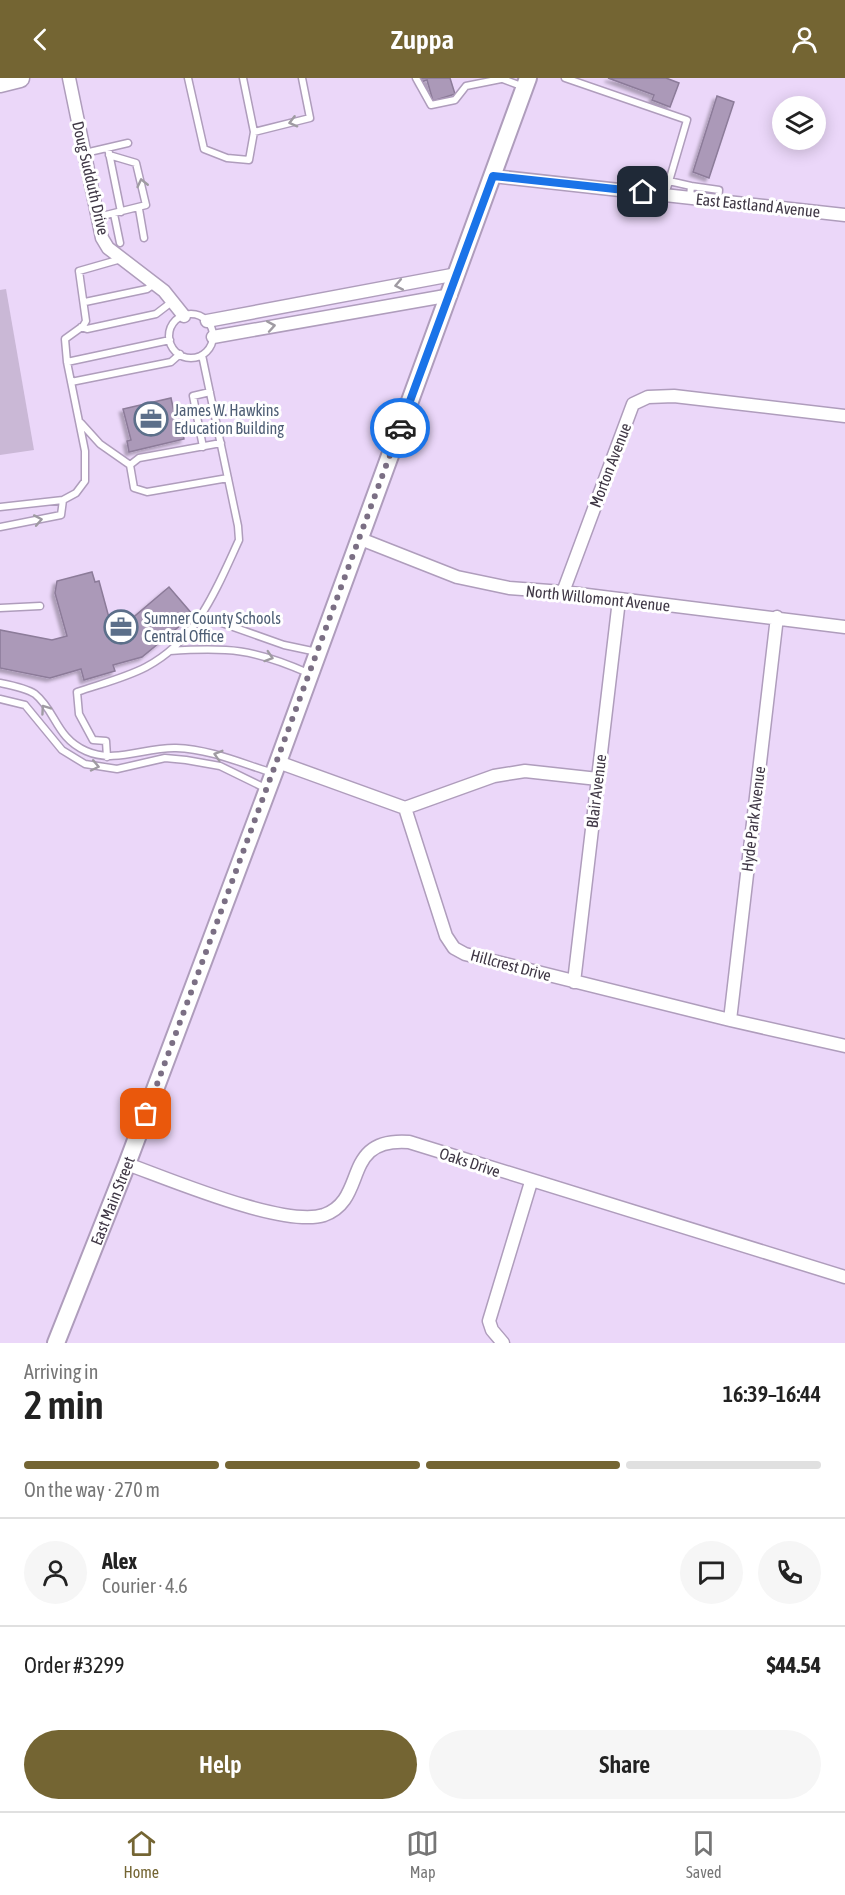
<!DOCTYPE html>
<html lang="en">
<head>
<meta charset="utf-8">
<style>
	:root { --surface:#fff; --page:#f6f6f6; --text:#222; --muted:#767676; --line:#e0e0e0; --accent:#746533 }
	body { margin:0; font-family:"Asap Condensed",sans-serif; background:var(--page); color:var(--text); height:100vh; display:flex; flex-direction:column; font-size:22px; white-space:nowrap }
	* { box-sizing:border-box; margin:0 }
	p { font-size:20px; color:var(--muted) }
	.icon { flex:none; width:33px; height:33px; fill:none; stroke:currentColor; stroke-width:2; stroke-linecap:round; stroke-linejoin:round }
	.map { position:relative; height:1265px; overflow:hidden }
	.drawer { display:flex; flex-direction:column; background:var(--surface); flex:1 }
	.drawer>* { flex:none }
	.controls { position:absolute; left:772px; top:18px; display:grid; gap:12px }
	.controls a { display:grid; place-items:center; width:54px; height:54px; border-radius:50%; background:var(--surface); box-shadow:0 3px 15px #0003; font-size:30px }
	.pin { position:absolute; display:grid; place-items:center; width:51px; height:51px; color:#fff; margin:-26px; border-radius:12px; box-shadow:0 3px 9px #0006 }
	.courier { position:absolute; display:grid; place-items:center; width:60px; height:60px; margin:-30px; border:4px solid #1a73e8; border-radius:50%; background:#fff; color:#222; box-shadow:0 2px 8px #0007 }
	.overview em { font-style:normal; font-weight:600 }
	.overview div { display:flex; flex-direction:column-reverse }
	.overview { display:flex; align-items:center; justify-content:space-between; height:102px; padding:0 24px }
	h1 { font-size:39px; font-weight:600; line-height:45px }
	.bar { display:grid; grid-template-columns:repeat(4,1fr); gap:9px 6px; align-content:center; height:72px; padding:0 24px }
	.bar i { height:8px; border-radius:4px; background:var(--line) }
	.bar .selected { background:var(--accent) }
	.bar p { grid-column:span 4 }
	.line { display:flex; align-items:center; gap:15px; padding:0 24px; border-top:2px solid var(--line) }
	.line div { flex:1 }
	.round { display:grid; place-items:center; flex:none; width:63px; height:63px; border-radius:32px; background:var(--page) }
	.action { display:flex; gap:12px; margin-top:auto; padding:12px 24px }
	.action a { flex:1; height:69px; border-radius:36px; background:var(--accent); color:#fff; font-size:24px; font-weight:600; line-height:69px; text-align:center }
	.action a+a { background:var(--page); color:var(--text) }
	header { display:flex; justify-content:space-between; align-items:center; height:78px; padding:0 24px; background:var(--accent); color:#fff; font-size:27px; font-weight:600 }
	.dock { display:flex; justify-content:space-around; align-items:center; height:84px; border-top:2px solid var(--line); background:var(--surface); font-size:16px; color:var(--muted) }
	.dock a { display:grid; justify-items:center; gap:3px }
	.dock .selected { color:var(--accent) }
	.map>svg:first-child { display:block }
	.green { fill:#cab8d6 }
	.building { fill:#ab99b8; stroke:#8c7b99; stroke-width:1.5; filter:url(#shadow) }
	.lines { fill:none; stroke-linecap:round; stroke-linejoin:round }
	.lane-casing { stroke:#af9dbc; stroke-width:9 }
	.street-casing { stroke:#af9dbc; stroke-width:15 }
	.secondary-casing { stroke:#af9dbc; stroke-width:20 }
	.primary-casing { stroke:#af9dbc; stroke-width:21 }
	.lane { stroke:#fff; stroke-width:6 }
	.street { stroke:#fff; stroke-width:12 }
	.secondary { stroke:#fff; stroke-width:16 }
	.primary { stroke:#fff; stroke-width:18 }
	.oneway { stroke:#9f9ba2 }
	.done { stroke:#7b6f84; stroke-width:6; stroke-dasharray:0 10.8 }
	.route { stroke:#1a73e8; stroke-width:8 }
	.labels { text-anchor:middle; stroke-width:6; stroke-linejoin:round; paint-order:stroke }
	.street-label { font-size:16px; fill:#3f3745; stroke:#fff }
	.service-label { font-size:16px; fill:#4e5e75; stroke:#fff; text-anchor:start }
</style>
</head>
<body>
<header><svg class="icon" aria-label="back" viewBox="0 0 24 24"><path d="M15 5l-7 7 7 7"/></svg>Zuppa<svg class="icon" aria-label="person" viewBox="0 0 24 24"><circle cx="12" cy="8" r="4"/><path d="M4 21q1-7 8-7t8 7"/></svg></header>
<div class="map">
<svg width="845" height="1265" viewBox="0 0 845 1265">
	<defs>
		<filter id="shadow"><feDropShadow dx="-3.5" dy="3.5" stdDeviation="1.5" flood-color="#0004"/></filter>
	</defs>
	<rect width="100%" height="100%" fill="#ebd7f9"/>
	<path class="green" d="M 6,211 L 34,372 L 0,377 L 0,212 Z"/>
	<path class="building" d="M 420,0 L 450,0 L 455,16 L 433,23 L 427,2 L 421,4 Z
		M 608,0 L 666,0 L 679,5 L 670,29 L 652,22 L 654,17 Z
		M 717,18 L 734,24 L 709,100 L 693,94 Z
		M 171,320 L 178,352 L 182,351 L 184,361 L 129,374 L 127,363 L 131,362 L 123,331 Z
		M 92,494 L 95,504 L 99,503 L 111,547 L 130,542 L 169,509 L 193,537 L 142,579 L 113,587 L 115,593 L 84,602 L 81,591 L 50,600 L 0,590 L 0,552 L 52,562 L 67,558 L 55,515 L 57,503 Z"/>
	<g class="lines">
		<g class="lane-casing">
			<path id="lane" d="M 188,0 L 204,71 L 227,80 L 249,82 L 254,54
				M 243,0 L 254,54 L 310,40 L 302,0
				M 416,0 L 431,27 L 455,22 L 466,8 L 501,1
				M 500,0 L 524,9
				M 565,0 L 687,42 L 665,117
				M 108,70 L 121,134
				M 85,75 L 128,65
				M 669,103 L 691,108
				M 690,119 L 691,108 L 719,112 L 718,123
				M 139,131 L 144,160
				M 114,136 L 120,165
				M 98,139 L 146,127 L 136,85 L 109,77
				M 85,224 L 147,211 L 154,206
				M169 258a22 22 0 1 1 44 0a22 22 0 1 1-44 0Z
				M 81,249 L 87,251 L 156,236 L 173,223
				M 67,284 L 65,261 L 83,248 L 86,243 L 79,193 L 121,181
				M 71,304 L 171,284 L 180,276
				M 81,345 L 100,366 L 130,387
				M 221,365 L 139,380 L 130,387 L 134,410 L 147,414 L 228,400
				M 203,369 L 193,318 L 210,314
				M 0,429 L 63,422 L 76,415 L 85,403 L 85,373 L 67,284 L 170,262
				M 0,449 L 61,437 L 63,422
				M 0,530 L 40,528
				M 202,538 L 284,567 L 317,574
				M 170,573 C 228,569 254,571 308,595
				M 0,605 C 10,607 26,610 35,616 C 56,633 56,660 86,673 C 115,686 145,669 176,670 C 209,671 241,685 273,695
				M 0,621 L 25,627 L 62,672 L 85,686 L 117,691 L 165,680 L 186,682 L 220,688 L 265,710
				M 107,679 L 106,663 L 93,662 L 79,636 L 77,614 C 100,606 125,600 146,589 C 197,562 216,512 239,462 L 238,448 L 202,277"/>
		</g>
		<g class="street-casing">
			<path id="street" d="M 69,0 L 102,160 L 108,170 L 164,213 L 184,238
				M 493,98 L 845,137
				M 207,243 L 457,196
				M 213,259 L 451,217
				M 358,460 L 457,499 L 509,510 L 563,514 L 845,549
				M 563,514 L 633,326 L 648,319 L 674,318 L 845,338
				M 278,684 L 405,730 L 446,858 L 454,870 L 465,876 L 730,942 L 845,968
				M 405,730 L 494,698 L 525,693 L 598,701
				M 574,904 L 619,522
				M 730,942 L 777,539
				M 127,1086 C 169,1101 284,1150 324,1137 C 369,1121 340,1059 409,1064 L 845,1199
				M 503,1265 L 492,1252 L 489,1243 L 531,1104"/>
		</g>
		<g class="secondary-casing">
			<g id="secondary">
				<path id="s1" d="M 56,1265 L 127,1086 L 278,684 L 528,0"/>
			</g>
		</g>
		<g class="primary-casing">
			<path id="primary" d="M 0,5 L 20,0"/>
		</g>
		<use href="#lane" class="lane"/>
		<use href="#street" class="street"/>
		<use href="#secondary" class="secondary"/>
		<use href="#primary" class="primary"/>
	</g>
	<defs><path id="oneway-chevron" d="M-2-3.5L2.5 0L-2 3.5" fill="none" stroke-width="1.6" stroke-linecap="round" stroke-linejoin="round" transform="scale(1.5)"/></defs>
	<g class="oneway">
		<use href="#oneway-chevron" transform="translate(293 44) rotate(166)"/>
		<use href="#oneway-chevron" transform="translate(142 105) rotate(-103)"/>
		<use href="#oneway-chevron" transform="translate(399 207) rotate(169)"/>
		<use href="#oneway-chevron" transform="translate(271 248) rotate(-10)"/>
		<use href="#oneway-chevron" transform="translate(38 442) rotate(-11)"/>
		<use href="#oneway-chevron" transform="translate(269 579) rotate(18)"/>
		<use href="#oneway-chevron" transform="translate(45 631) rotate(-125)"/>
		<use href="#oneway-chevron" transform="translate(218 677) rotate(-163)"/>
		<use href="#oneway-chevron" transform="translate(95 688) rotate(12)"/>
	</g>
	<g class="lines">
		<path class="done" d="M 146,1036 L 400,350"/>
		<path class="route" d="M 400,350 L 493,98 L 643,114"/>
	</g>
	<defs>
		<g id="office-ring" transform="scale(1.725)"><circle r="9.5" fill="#fff" stroke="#5c6f8a" stroke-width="1.5"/><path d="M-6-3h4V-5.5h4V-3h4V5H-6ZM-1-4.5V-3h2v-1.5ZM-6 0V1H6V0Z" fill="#5c6f8a"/></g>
	</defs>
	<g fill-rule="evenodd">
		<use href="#office-ring" x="151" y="341"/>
		<use href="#office-ring" x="121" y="549"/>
	</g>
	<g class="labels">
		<g class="street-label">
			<text transform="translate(91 100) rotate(77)" y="6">Doug Sudduth Drive</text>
			<text transform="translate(758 127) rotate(6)" y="6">East Eastland Avenue</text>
			<text transform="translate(610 387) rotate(-69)" y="6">Morton Avenue</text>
			<text transform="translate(598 520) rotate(6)" y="6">North Willomont Avenue</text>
			<text transform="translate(596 713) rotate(-83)" y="6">Blair Avenue</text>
			<text transform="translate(753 741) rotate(-83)" y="6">Hyde Park Avenue</text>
			<text transform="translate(511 887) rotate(15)" y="6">Hillcrest Drive</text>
			<text transform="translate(470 1084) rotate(18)" y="6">Oaks Drive</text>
			<text dy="6" stroke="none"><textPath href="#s1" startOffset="153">East Main Street</textPath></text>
		</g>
		<g class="service-label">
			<text x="174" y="338">James W. Hawkins<tspan x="174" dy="18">Education Building</tspan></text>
			<text x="144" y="546">Sumner County Schools<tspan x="144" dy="18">Central Office</tspan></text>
		</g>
	</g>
</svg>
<div class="controls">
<a><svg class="icon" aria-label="layers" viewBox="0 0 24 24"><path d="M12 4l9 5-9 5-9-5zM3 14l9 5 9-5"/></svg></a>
</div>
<div class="pin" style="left:146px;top:1036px;background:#ea580c"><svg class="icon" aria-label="bag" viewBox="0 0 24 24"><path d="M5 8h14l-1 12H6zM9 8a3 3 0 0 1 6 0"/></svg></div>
<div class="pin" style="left:643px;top:114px;background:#1f2937"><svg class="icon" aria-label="home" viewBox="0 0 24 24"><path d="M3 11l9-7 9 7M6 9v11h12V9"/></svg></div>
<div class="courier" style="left:400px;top:350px"><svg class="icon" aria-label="car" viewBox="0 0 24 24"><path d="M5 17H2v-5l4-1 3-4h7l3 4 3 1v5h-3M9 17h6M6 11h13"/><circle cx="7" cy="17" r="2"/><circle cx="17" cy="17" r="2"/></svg></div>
</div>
<section class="drawer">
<div class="overview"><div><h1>2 min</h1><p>Arriving in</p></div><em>16:39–16:44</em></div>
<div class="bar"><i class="selected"></i><i class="selected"></i><i class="selected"></i><i></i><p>On the way · 270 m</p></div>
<div class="line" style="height:108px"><a class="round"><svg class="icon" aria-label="person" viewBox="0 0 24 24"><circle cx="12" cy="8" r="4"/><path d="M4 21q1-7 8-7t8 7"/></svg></a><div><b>Alex</b><p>Courier · 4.6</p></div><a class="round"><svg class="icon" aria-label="chat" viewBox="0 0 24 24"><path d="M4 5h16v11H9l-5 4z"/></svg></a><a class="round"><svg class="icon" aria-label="phone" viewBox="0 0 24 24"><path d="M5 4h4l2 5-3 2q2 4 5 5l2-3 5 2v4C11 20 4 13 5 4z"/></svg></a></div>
<div class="line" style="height:78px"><div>Order #3299</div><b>$44.54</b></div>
<div class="action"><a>Help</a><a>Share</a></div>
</section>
<nav class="dock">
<a class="selected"><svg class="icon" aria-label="home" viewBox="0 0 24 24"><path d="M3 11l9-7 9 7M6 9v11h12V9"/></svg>Home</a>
<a><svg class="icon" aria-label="map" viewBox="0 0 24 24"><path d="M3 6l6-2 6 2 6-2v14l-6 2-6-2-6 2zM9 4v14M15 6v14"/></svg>Map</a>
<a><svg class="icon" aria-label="saved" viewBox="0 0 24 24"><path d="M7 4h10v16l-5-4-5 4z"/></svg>Saved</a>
</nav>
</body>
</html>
